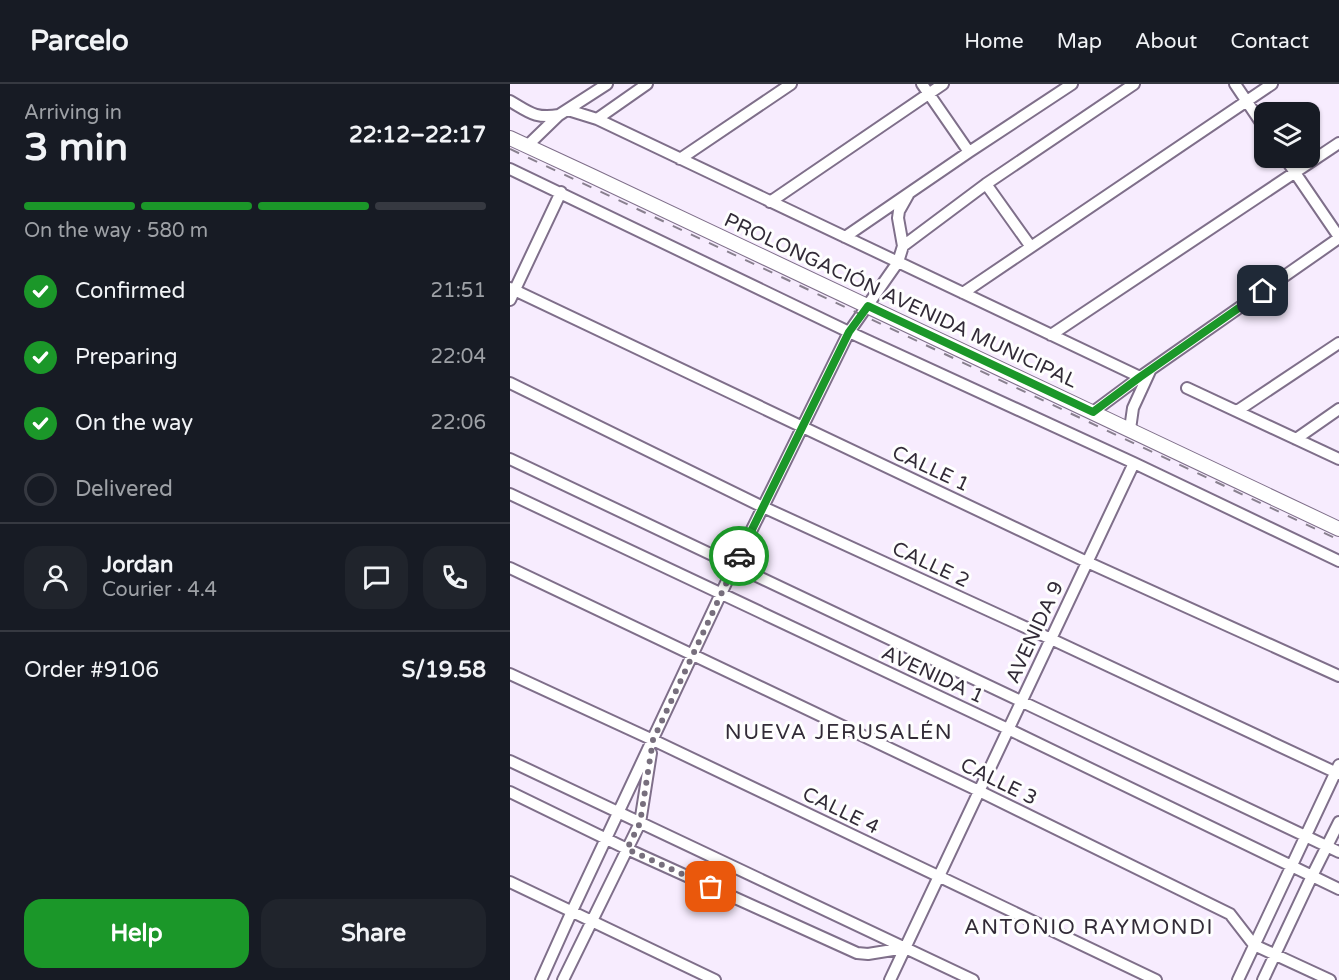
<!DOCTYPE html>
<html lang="en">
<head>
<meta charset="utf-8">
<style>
	:root { --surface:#171b24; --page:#20242c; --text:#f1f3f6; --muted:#9ea1a6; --line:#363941; --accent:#1b9729 }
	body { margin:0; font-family:"Varela Round",sans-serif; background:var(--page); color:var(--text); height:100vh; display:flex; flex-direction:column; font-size:22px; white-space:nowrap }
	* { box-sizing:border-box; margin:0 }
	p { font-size:20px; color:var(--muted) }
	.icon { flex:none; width:33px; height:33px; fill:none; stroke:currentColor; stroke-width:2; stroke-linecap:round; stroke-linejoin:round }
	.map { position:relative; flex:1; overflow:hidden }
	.panel { display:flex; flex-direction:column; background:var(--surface); width:510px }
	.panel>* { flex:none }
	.controls { position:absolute; left:744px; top:18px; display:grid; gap:12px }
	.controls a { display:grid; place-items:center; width:66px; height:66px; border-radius:12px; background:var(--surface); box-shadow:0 2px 4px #0004; font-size:30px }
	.pin { position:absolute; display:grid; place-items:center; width:51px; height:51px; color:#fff; margin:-26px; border-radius:12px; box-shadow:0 3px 9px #0006 }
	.courier { position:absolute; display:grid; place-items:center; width:60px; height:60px; margin:-30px; border:4px solid #1b9729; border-radius:50%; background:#fff; color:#222; box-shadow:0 2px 8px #0007 }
	.headline em { font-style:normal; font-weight:700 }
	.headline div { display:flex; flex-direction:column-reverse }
	.headline { display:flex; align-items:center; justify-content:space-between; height:102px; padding:0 24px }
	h1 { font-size:39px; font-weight:700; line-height:45px }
	.bar { display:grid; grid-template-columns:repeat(4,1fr); gap:9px 6px; align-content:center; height:72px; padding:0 24px }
	.bar i { height:8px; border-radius:4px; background:var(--line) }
	.bar .on { background:var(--accent) }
	.bar p { grid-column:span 4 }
	.line { display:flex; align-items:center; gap:15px; padding:0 24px; border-top:2px solid var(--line) }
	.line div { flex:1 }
	.round { display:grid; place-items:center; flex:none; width:63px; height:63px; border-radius:18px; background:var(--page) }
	ol { padding:0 24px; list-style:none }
	li { display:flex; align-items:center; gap:18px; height:66px }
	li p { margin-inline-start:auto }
	li .icon { padding:6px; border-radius:50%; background:var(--accent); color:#fff; stroke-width:4 }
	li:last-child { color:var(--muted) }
	li i { width:33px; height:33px; border:3px solid var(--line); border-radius:50% }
	.action { display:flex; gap:12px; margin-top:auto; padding:12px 24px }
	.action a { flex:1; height:69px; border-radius:18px; background:var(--accent); color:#fff; font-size:24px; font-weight:700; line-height:69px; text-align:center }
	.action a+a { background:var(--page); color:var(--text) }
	header { display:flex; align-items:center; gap:36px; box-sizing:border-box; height:84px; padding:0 30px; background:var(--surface); border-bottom:2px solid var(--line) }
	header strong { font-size:28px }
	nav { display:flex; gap:33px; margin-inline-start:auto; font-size:21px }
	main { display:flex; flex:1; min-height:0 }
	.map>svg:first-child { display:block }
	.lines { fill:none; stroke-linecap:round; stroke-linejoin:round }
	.minor-casing { stroke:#7f6f8a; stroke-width:14 }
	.major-casing { stroke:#7f6f8a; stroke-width:16 }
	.minor { stroke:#fff; stroke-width:10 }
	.major { stroke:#fff; stroke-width:14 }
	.rail { stroke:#89808f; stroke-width:2; stroke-dasharray:10 10; stroke-linecap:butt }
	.done { stroke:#776f7d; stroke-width:6; stroke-dasharray:0 10.8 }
	.route { stroke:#1b9729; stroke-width:8 }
	.labels { text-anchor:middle; stroke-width:6; stroke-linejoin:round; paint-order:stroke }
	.street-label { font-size:20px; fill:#322b37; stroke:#fefefe }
	.neighbourhood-label { font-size:21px; letter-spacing:1.5px; fill:#322b37; stroke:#fefefe }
</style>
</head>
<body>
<header>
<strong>Parcelo</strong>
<nav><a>Home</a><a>Map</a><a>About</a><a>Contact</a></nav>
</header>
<main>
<section class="panel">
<div class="headline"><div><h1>3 min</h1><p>Arriving in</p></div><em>22:12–22:17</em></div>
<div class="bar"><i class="on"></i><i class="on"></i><i class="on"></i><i></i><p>On the way · 580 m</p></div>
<ol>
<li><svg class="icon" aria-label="check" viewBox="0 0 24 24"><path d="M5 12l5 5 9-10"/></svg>Confirmed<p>21:51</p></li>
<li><svg class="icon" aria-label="check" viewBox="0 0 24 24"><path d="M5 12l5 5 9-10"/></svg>Preparing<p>22:04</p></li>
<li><svg class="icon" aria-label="check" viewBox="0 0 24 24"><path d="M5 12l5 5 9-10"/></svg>On the way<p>22:06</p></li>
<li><i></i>Delivered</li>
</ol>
<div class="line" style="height:108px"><a class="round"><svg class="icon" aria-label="person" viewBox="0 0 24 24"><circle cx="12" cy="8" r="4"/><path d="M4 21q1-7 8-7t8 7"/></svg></a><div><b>Jordan</b><p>Courier · 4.4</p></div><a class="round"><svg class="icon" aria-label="chat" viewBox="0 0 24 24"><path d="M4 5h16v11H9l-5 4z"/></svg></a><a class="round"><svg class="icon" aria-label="phone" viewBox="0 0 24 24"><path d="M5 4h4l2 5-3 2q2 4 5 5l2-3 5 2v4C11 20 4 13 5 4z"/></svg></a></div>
<div class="line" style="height:78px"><div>Order #9106</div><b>S/19.58</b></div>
<div class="action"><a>Help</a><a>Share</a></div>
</section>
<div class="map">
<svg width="829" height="896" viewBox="0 0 829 896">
	<rect width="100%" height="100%" fill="#f7ecfe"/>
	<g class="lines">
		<g class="minor-casing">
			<path id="minor" d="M 412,0 L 459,68
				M 725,0 L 754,43
				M 0,17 C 19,28 25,35 49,31
				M 58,26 L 87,35 L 630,293
				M 87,35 L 137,0
				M 17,62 L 49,31 L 97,0
				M 775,74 L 829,153
				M 170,75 L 281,0
				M 0,85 L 339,248 L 624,379 L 829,477
				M 476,100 L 521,163
				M 260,118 L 433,0
				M 335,153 L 459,68 L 562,0
				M 393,162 L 388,134 L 389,127 L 398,111
				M 0,204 L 577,478 L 829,592
				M 453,209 L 762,0
				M 0,216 L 51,108
				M 541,251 L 829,59
				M 0,299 L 253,423 L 541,555 L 829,690
				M 677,304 L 829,375
				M 727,327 L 829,259
				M 583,328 L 630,293 L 829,154
				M 620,345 L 623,324 L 640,287
				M 786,355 L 829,325
				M 0,375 L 829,768
				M 0,410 L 498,645 L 829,805
				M 0,484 L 469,707 L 720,830 L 744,861 L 820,896
				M 0,590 L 143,656 L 646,896
				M 0,677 L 463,896
				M 0,708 L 117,765 L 347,869 L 358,870 L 395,864
				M 0,798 L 205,896
				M 31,896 L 62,827 L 224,482 L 339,248 L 388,178 L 393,162 L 476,100 L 624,0
				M 53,896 L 130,739 L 141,669
				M 380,896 L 624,379
				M 728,896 L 829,681
				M 753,896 L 802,792 L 829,738"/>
		</g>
		<g class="major-casing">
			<path id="major" d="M 0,54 L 82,92 L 829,445"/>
		</g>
		<use href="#minor" class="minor"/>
		<use href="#major" class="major"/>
		<path class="rail" d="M 0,65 L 829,456"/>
	</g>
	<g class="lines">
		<path class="done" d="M 201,803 L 117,765 L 130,739 L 143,656 L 229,472"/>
		<path class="route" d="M 229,472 L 339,248 L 358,222 L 583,328 L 630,293 L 753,207"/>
	</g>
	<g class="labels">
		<g class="street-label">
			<text transform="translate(391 216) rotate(25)" y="7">PROLONGACIÓN AVENIDA MUNICIPAL</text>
			<text transform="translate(421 384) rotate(25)" y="7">CALLE 1</text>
			<text transform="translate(421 480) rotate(25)" y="7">CALLE 2</text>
			<text transform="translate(524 548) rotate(-65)" y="7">AVENIDA 9</text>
			<text transform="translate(423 590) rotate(25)" y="7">AVENIDA 1</text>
			<text transform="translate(489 697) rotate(26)" y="7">CALLE 3</text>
			<text transform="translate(331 726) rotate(26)" y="7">CALLE 4</text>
		</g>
		<g class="neighbourhood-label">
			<text x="329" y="655">NUEVA JERUSALÉN</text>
			<text x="579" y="850">ANTONIO RAYMONDI</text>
		</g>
	</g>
</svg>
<div class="controls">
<a><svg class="icon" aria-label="layers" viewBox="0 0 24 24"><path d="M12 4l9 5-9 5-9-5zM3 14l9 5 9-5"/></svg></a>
</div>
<div class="pin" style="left:201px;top:803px;background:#ea580c"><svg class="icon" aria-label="bag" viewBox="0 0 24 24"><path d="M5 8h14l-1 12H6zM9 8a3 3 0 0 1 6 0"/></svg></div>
<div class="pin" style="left:753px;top:207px;background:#1f2937"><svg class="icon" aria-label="home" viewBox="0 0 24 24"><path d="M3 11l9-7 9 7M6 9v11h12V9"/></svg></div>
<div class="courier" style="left:229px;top:472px"><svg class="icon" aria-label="car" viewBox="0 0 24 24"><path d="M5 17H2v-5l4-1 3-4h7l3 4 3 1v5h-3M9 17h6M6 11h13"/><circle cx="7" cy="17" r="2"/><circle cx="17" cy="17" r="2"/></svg></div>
</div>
</main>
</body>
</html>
